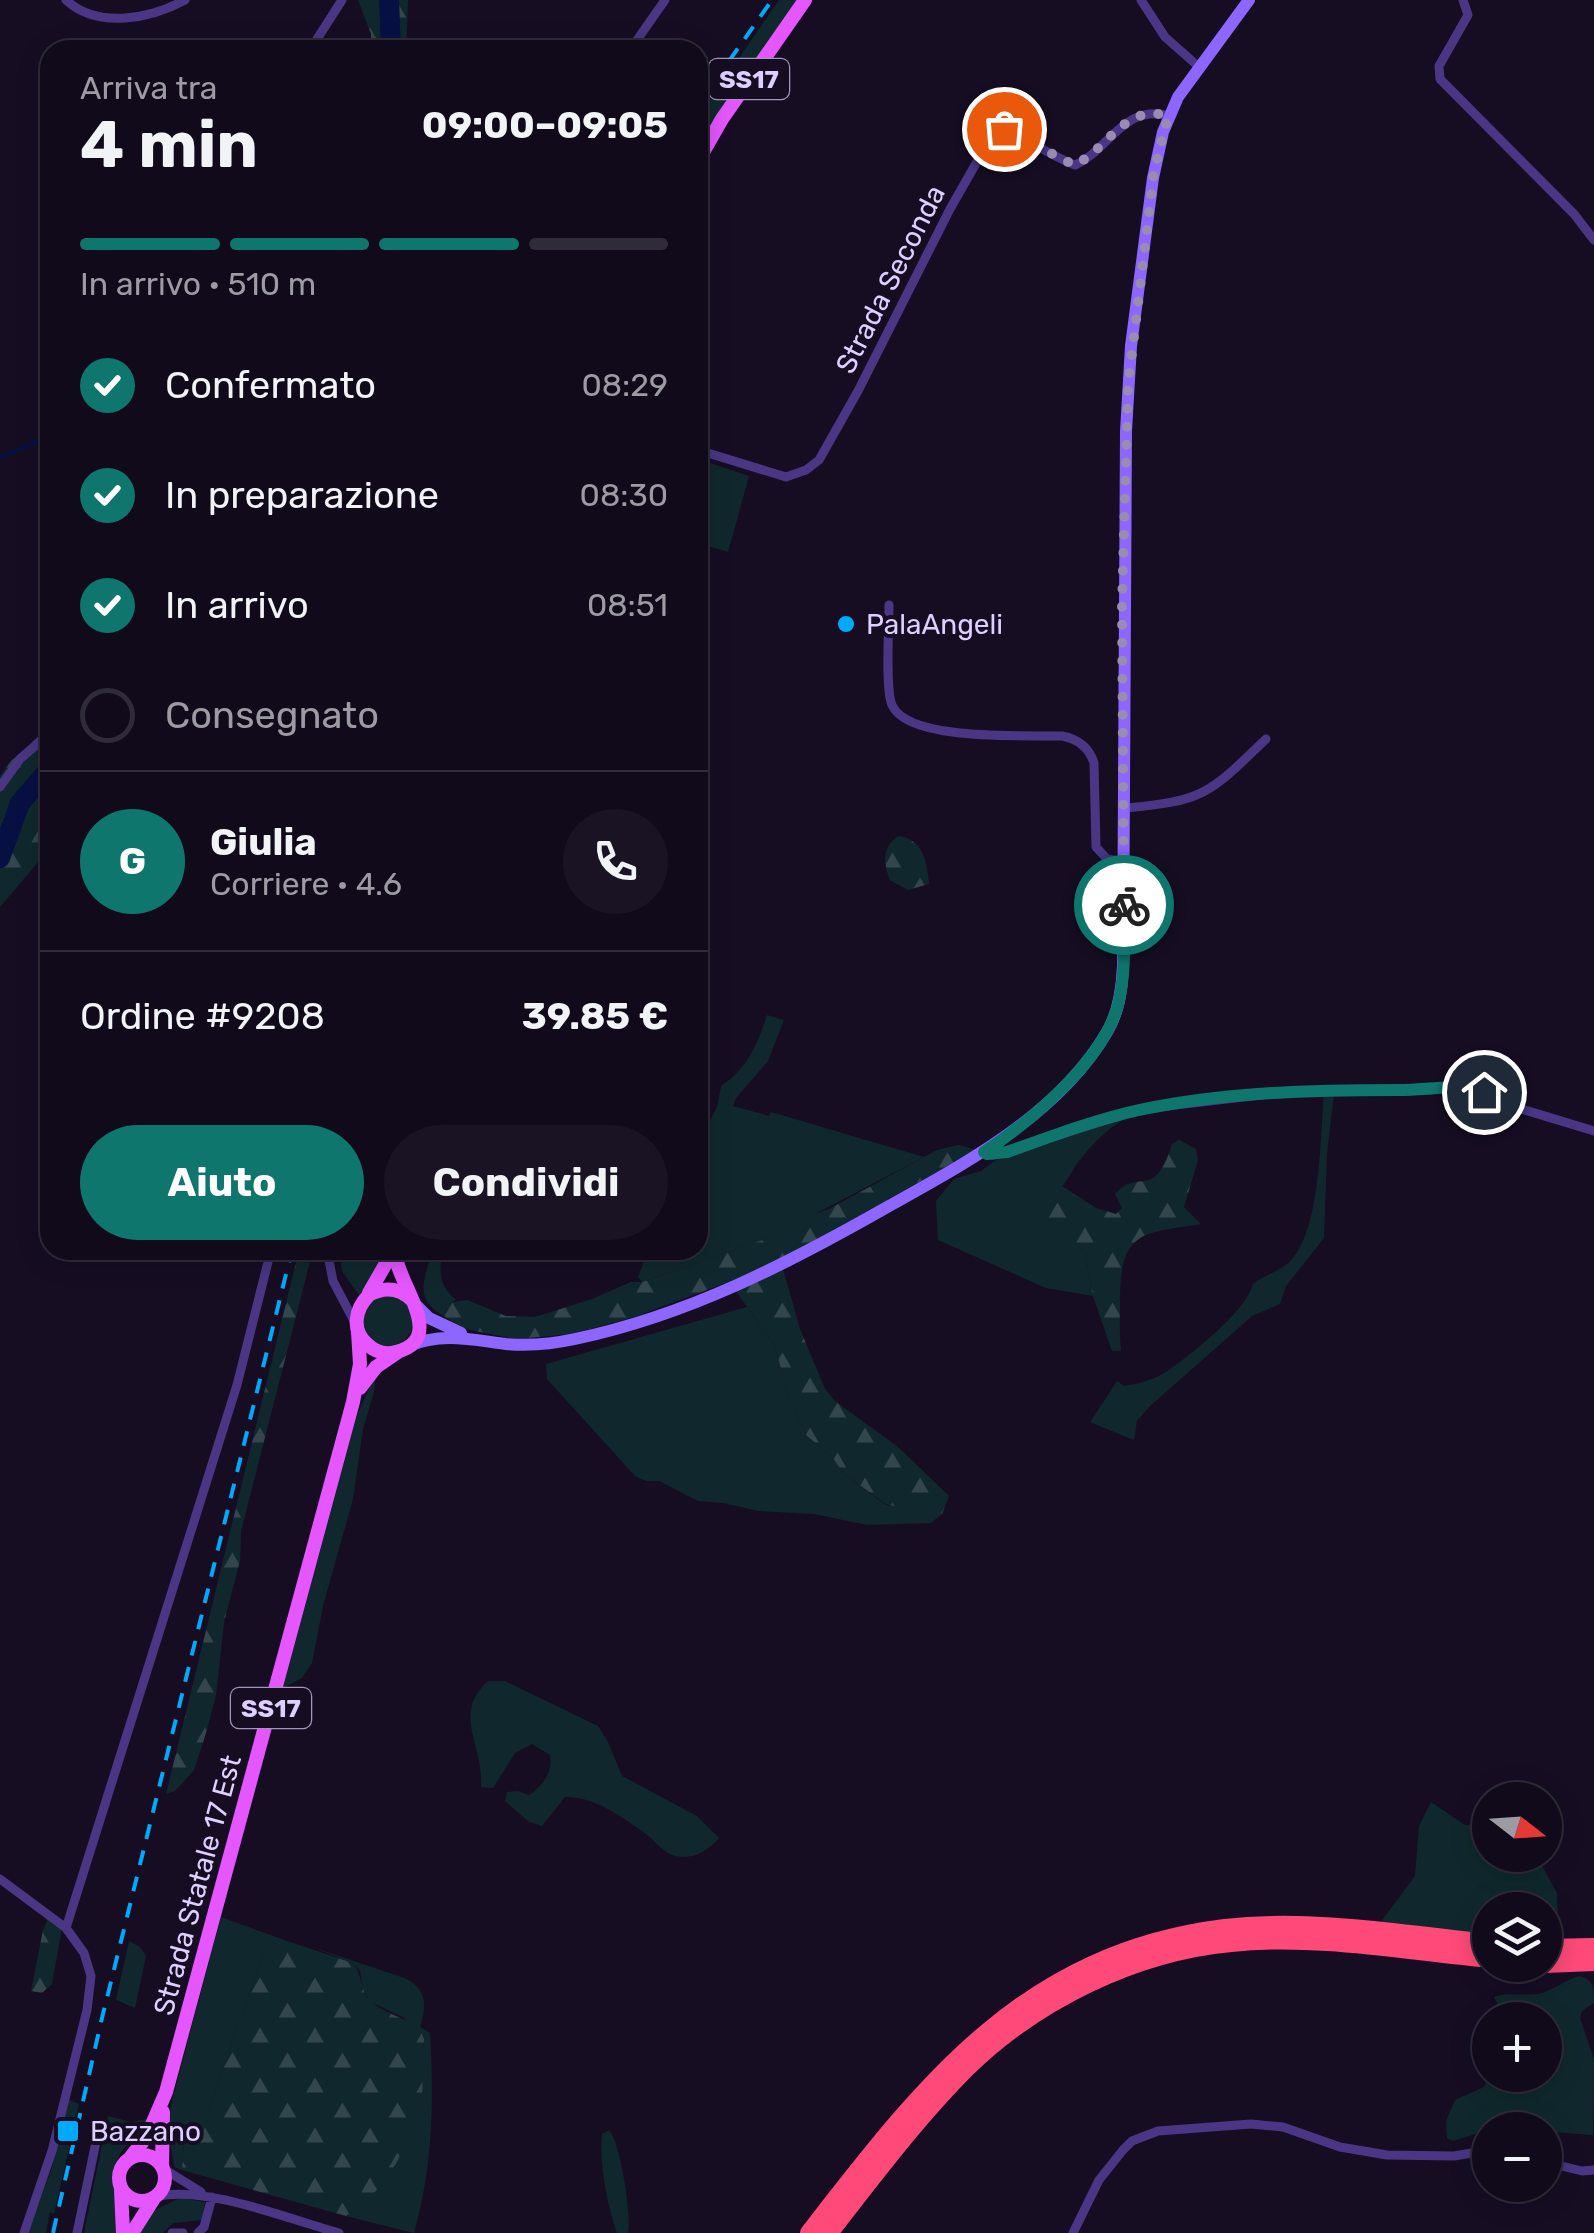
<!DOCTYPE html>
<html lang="it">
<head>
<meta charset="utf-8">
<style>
	:root { --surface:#100a1a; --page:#191323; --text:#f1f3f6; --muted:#9c9aa2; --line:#302b39; --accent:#0f766e }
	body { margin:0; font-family:Rubik,sans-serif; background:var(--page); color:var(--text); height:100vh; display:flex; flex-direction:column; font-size:38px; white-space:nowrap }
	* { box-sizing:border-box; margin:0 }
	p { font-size:32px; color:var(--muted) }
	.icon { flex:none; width:55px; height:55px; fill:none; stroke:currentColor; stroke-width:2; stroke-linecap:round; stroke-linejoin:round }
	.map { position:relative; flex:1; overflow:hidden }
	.panel { position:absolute; left:40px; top:40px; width:668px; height:1220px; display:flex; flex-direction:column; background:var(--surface); border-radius:30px; box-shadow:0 5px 25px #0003,0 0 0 2px var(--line) }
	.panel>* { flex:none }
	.needle { width:65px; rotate:107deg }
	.buttons { position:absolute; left:1472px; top:1782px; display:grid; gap:20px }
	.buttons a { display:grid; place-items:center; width:90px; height:90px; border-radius:50%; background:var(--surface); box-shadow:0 5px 25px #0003,0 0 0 2px var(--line); font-size:50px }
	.pin { position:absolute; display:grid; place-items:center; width:85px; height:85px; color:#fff; margin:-42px; border:5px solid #fff; border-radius:50%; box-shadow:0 2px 10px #0007 }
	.courier { position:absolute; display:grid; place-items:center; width:100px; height:100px; margin:-50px; border:8px solid #0f766e; border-radius:50%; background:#fff; color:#222; box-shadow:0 2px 12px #0007 }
	.head em { font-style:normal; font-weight:700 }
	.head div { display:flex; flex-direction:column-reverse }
	.head { display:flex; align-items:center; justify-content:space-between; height:170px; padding:0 40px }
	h1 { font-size:65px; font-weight:700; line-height:75px }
	.bar { display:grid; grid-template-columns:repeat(4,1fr); gap:15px 10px; align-content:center; height:120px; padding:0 40px }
	.bar i { height:12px; border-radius:8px; background:var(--line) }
	.bar .selected { background:var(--accent) }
	.bar p { grid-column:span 4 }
	.line { display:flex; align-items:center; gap:25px; padding:0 40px; border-top:2px solid var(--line) }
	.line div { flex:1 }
	.round { display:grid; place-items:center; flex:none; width:105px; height:105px; border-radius:52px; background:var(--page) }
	ol { padding:0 40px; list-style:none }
	li { display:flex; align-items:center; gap:30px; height:110px }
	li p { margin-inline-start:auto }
	li .icon { padding:10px; border-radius:50%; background:var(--accent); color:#fff; stroke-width:4 }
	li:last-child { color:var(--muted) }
	li i { width:55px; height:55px; border:5px solid var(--line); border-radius:50% }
	.cta { display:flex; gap:20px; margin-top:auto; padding:20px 40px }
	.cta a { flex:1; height:115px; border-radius:60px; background:var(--accent); color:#fff; font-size:40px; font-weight:700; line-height:115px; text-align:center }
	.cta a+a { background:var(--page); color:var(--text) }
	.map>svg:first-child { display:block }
	.green { fill:#10282d }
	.forest { fill:url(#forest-firs) }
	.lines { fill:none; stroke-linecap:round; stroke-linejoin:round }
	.stream { stroke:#071042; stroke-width:4 }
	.river { stroke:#071042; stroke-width:20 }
	.street { stroke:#4a3684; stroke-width:9 }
	.secondary { stroke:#8c66ff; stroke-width:12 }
	.primary { stroke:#e556ff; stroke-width:14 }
	.highway { stroke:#ff4a79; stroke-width:18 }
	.rail { stroke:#00a9fa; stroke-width:4; stroke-dasharray:15 12; stroke-linecap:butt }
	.done { stroke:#998bb2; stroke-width:10; stroke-dasharray:0 18 }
	.route { stroke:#0f766e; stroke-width:12 }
	.poi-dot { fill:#00a9fa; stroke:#160d23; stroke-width:4 }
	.labels { text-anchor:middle; stroke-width:8; stroke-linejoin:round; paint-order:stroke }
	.shield { fill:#160d23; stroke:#a395bd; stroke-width:2.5 }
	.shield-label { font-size:25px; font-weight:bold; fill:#dfcfff }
	.street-label { font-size:28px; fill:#dfcfff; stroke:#160d23 }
	.poi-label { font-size:28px; fill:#dfcfff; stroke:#160d23; text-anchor:start }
</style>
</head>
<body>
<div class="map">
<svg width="1594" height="2233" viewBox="0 0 1594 2233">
	<defs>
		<pattern id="forest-firs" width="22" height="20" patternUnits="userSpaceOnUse" patternTransform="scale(2.5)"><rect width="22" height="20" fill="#10282d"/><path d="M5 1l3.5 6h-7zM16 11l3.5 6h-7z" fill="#32464c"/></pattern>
	</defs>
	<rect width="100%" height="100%" fill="#160d23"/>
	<path class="green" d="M 779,0 L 801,0 L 698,154 L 698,118 Z
		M 698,459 L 749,476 L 728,552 L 698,543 Z
		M 767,1015 L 784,1020 L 768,1061 L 736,1098 L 733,1106 L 769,1116 L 771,1112 L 924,1157 L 771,1237 L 642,1282 L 638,1277 L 648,1250 L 698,1250 L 698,1143 L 717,1107 L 721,1086 C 748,1068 757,1045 767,1015 Z
		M 1324,1093 L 1334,1094 L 1327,1154 L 1324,1238 L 1286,1286 L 1280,1304 L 1252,1316 L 1149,1407 L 1137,1421 L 1134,1440 L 1090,1422 L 1117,1381 L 1124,1386 C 1139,1384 1156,1379 1169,1370 C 1193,1353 1247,1310 1253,1284 C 1265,1274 1281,1272 1292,1259 C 1321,1226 1320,1137 1324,1093 Z
		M 1128,1117 C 1106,1129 1091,1145 1076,1165 C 1072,1171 1068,1180 1063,1185 C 1050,1197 1041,1203 1036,1221 L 1053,1227 L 1085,1252 L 1093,1296 L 1046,1288 L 938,1240 L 936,1201 L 954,1179 L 981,1171 L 996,1160 Z
		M 339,1250 L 386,1250 L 360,1297 L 342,1271 Z
		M 432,1250 L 443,1250 C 439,1271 438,1285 456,1300 L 447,1304 L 443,1312 L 445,1317 C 412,1298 425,1281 432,1250 Z
		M363 1321a25 25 0 1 1 50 0a25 25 0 1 1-50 0Z
		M 747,1307 L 774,1344 L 790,1401 L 807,1436 L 832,1457 L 844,1474 L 886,1505 L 942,1514 L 931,1523 L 867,1525 L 814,1514 L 759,1511 L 723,1503 L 698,1501 L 659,1481 L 646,1481 L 635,1476 L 547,1379 L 546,1364 Z
		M 376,1374 L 374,1392 L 363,1429 L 353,1499 L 323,1606 L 312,1663 L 302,1678 L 283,1688 L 357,1415 Z
		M 488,1681 L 505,1681 L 598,1726 L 608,1742 L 622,1776 L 697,1816 L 719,1838 C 707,1852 689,1862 670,1854 C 661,1850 653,1839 645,1833 C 622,1817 594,1796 565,1797 L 542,1826 L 529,1822 L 505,1801 L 507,1792 L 518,1791 L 529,1795 C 543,1786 553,1772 550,1755 L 532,1744 L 515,1753 L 493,1788 L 481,1787 C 484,1743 451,1715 488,1681 Z
		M 1431,1802 L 1465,1825 L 1490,1824 L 1490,1855 L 1536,1855 L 1557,1893 L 1559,1943 L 1545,1942 L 1545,1910 L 1490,1910 L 1490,1937 L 1377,1927 L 1415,1876 L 1419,1826 Z
		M 221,1917 L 287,1941 L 273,1944 L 262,1957 L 209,2109 L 188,2131 L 184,2141 L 182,2170 L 174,2167 L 168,2128 L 172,2101 Z
		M 129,1941 L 140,1947 L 146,1956 L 135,2008 L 116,2000 Z
		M 312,1947 L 407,1979 C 428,1991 426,2006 420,2027 L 430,2033 C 434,2102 433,2166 414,2233 L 346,2216 C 404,2175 419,2107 424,2039 L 403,2017 L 370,2002 L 363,1989 L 360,1971 L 353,1963 Z
		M 1579,1976 C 1594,1980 1594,1987 1594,2003 L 1582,2011 L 1580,2018 L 1594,2059 L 1593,2135 L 1495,2128 L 1453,2141 L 1447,2138 L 1446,2121 L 1455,2100 L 1484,2087 L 1490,2075 L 1545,2075 L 1545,2020 L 1505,2020 L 1494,1997 C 1510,1991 1525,1997 1542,1993 C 1555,1989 1566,1980 1579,1976 Z
		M 69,2100 L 79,2104 L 54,2214 L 50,2212 L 46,2233 L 28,2233 L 51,2171 Z
		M 108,2116 L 131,2122 L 147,2119 C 139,2144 135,2135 122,2151 C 106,2173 118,2208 120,2233 L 84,2233 Z
		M 609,2130 C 620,2140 632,2217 628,2233 L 617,2233 C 607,2204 599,2164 602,2134 Z
		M 180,2198 L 205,2202 L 202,2220 L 173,2223 L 163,2233 L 140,2233 L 151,2212 Z"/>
	<path class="forest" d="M 358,0 L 408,0 L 406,50 L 371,50 L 371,34 Z
		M 50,726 L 50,848 L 0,907 L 0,776 L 11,761 Z
		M 898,836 C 923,839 927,861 929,884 L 908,890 L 890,880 C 883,862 882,848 898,836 Z
		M 1179,1140 L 1196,1149 L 1198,1160 L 1184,1207 L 1201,1224 C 1144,1233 1121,1230 1120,1296 C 1120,1314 1119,1333 1121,1351 L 1112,1351 L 1093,1296 L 1085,1252 L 1053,1227 L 1017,1220 L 1015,1212 L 1021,1203 L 1030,1199 L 1041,1205 L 1054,1190 L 1062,1186 L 1096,1208 L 1116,1214 L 1122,1208 L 1115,1194 C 1140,1167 1154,1202 1172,1144 Z
		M 959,1145 L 976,1150 L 764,1269 L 631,1318 L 570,1334 L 516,1339 L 465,1329 L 445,1317 L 442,1312 L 448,1303 L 467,1300 L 506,1316 L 535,1317 L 592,1299 L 631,1282 L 642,1282 L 771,1237 L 801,1219 L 829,1209 L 937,1150 Z
		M 299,1250 L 313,1250 L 241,1531 L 240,1561 L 224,1622 L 216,1695 L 206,1733 L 194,1770 L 175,1791 L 166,1794 Z
		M 783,1269 L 800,1329 L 825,1389 L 835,1401 L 898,1447 L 949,1496 L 942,1514 L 922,1514 L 886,1504 L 844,1474 L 832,1457 L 807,1436 L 790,1401 L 774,1344 L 735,1290 Z
		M 49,1917 L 62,1927 L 52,1984 L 42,1993 L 31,1991 L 43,1930 Z
		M 287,1941 L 353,1963 C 362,1974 360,1989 369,2000 C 381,2012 405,2018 419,2027 L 424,2039 L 422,2098 L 414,2123 L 397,2162 L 382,2184 L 366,2202 L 346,2216 L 182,2170 L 184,2141 L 188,2131 L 209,2109 L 262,1957 L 273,1944 Z"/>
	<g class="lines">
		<path class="stream" d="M 0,458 L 50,435"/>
		<path class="river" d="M 389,0 L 391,50
			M 0,858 L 20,803 L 50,768"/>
		<path class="street" d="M 66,0 C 98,30 152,18 185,0
			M 1141,0 L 1165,37 L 1199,67
			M 1463,0 L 1468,15 L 1439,66 L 1440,79 L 1574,214 L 1594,240
			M 310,50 L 342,0
			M 630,50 L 665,0
			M 698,450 L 786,477 L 806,470 L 819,460 L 858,391 L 950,209 L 995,130 C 1011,128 1056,159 1075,165 C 1108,151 1124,103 1169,116
			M 889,605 C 889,626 885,689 892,705 C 908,742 1027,735 1062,736 C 1078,739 1089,747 1094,763 L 1096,847 L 1107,859 L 1125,862
			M 0,787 L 20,759 L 50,733
			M 1126,808 C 1205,801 1210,793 1266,739
			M 984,1152 L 993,1155 L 1002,1153 L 1141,1109 L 1295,1091 L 1429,1090 L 1467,1086 L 1505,1104 L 1594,1131
			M 327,1250 L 333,1281 L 354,1321
			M 0,1879 L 66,1928 L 84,1953 L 91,1976 L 87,2010 L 52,2151 L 24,2233
			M 66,1928 L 237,1385 L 271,1250
			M 1545,2162 L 1582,2171 L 1594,2170
			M 164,2169 L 201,2192
			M 158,2196 C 208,2186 288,2219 339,2233
			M 77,2233 L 96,2142
			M 172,2233 L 183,2233
			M 198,2233 L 204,2227 L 212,2197
			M 1073,2233 L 1099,2180 L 1123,2150 L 1132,2141 L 1158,2131 L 1251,2124 L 1283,2127 L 1340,2147 L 1387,2155 L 1454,2156 L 1490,2150"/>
		<path class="secondary" d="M 417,1306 L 429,1318 L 461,1333
			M 409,1346 C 441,1332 473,1340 506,1344 C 529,1346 552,1344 575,1339 C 689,1315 789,1263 889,1206 C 969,1161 1059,1114 1107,1032 C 1119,1012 1122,989 1123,966 L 1126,431 L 1131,346 L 1153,178 L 1163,132 L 1178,97 L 1249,0"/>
		<path class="primary" d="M 698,161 L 722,119 L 805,0
			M 395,1250 C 394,1281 450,1338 396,1352 C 386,1355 375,1352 367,1344 C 351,1330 355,1309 369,1295 C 385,1286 400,1288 413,1301
			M 369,1293 L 393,1251
			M 360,1388 L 376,1367 L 398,1352
			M119 2178a23 23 0 1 1 46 0a23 23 0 1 1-46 0Z
			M 130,2158 L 147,2136 L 166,2092 L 353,1402 L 360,1364 L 358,1332
			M 162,2166 L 163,2112
			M 121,2190 L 123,2233
			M 132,2233 L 153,2200"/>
		<path class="highway" d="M 1545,1948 L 1594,1947
			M 1545,1964 L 1594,1962
			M 809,2233 C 924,2085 1023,1953 1225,1928 C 1311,1918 1404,1934 1490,1943
			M 829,2233 C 873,2177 916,2119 966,2069 C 1035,2001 1134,1952 1231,1943 C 1316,1934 1405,1951 1490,1959"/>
		<path class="rail" d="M 698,105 L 772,0
			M 53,2233 L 102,2018 L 292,1250"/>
	</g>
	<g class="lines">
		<path class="done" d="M 1004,129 L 1074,165 C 1107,151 1124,103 1168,116 L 1154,172 L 1128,386 L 1122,607 L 1124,905"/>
		<path class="route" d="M 1124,905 C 1124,938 1126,973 1118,1005 C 1103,1061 1031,1121 984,1152 L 987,1154 L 1007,1152 C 1050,1137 1094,1120 1139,1110 C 1225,1092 1312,1090 1400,1090 C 1428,1090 1456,1083 1484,1092"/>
	</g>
	<g class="poi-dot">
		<circle cx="846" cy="624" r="10"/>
		<rect x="56" y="2119" width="24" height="24" rx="5"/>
	</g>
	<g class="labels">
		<g class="shield">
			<rect x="709" y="59" width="80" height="40" rx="8"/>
			<rect x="231" y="1688" width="80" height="40" rx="8"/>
		</g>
		<g class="shield-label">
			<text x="749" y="88">SS17</text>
			<text x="271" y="1717">SS17</text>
		</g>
		<g class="street-label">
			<text transform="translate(890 279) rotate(-63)" y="10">Strada Seconda</text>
			<text transform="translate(197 1885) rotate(-75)" y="10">Strada Statale 17 Est</text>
		</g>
		<g class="poi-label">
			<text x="866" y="634">PalaAngeli</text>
			<text x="90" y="2141">Bazzano</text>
		</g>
	</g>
</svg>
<div class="buttons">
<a><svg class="needle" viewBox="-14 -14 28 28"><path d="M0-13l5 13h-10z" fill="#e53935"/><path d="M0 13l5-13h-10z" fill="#9c9aa2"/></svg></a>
<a><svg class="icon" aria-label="layers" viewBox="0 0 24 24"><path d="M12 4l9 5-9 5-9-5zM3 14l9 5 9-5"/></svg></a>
<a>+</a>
<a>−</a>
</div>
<div class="pin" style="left:1004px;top:129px;background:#ea580c"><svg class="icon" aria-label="bag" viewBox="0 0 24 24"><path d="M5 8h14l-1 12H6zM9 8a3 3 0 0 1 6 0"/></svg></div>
<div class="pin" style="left:1484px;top:1092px;background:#1f2937"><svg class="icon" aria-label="home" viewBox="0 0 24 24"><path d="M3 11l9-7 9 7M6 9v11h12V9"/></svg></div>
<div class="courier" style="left:1124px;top:905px"><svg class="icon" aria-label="bike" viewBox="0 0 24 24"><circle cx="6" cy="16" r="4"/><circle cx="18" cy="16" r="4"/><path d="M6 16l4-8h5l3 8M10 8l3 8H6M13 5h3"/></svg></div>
<section class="panel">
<div class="head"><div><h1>4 min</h1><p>Arriva tra</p></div><em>09:00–09:05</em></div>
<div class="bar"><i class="selected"></i><i class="selected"></i><i class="selected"></i><i></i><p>In arrivo · 510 m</p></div>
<ol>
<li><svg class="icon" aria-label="check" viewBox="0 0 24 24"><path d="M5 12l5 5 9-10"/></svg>Confermato<p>08:29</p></li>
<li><svg class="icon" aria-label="check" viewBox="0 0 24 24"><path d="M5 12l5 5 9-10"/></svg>In preparazione<p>08:30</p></li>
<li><svg class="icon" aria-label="check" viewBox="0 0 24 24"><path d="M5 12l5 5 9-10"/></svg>In arrivo<p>08:51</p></li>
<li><i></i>Consegnato</li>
</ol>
<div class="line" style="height:180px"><b class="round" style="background:var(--accent);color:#fff">G</b><div><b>Giulia</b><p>Corriere · 4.6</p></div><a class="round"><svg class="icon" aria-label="phone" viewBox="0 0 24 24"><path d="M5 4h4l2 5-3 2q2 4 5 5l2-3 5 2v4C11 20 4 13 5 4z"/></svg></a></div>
<div class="line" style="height:130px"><div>Ordine #9208</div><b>39.85 €</b></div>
<div class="cta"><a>Aiuto</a><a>Condividi</a></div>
</section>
</div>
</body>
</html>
